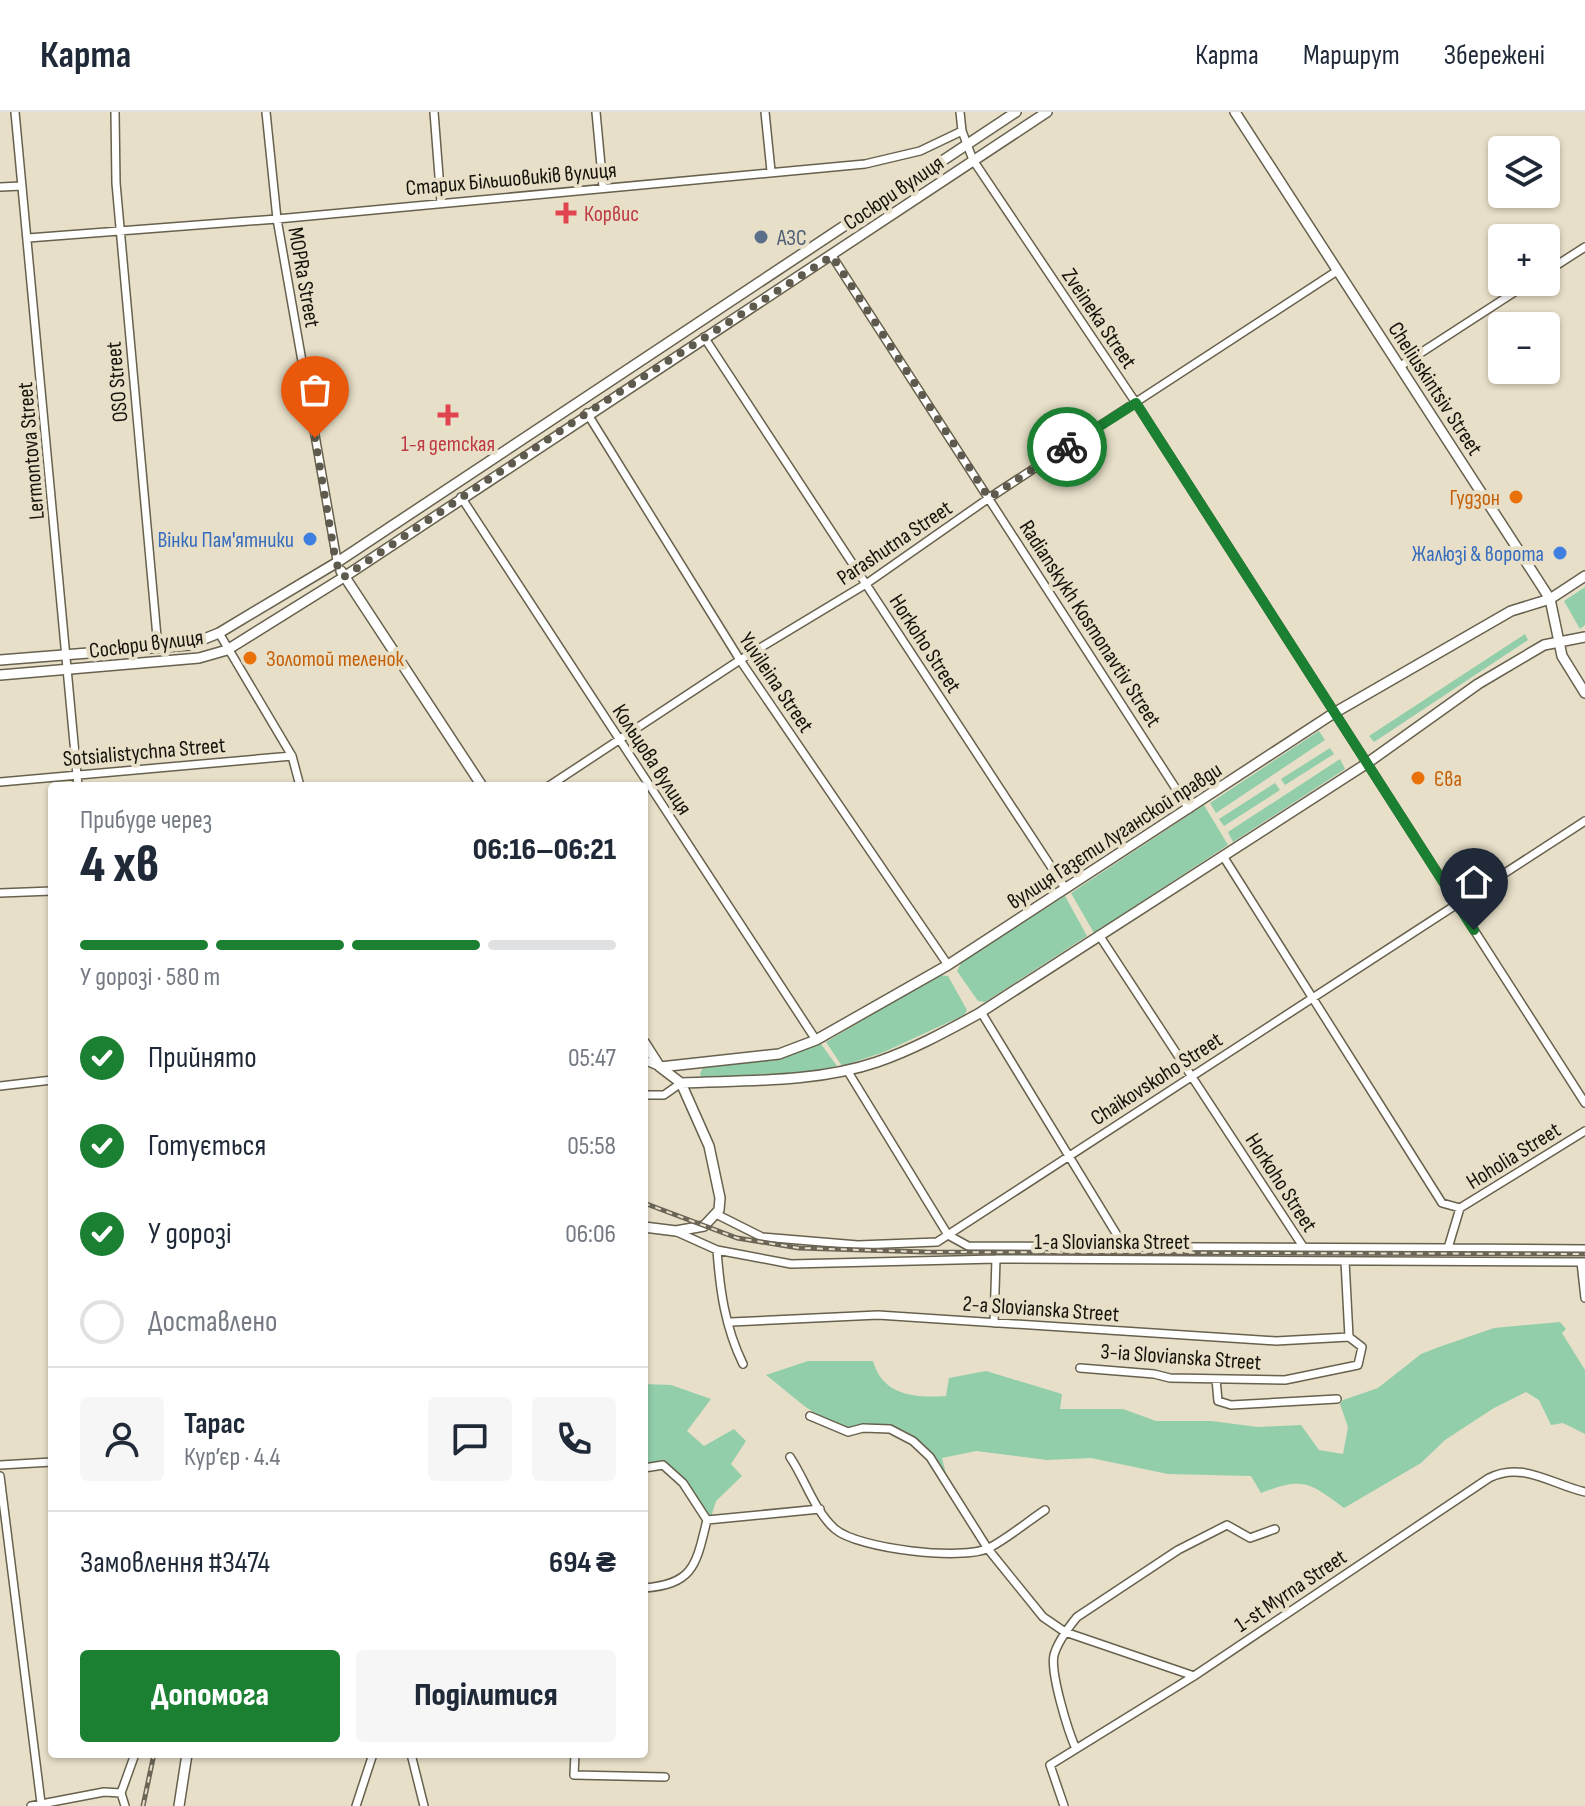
<!DOCTYPE html>
<html lang="uk">
<head>
<meta charset="utf-8">
<style>
	:root { --surface:#fff; --page:#f6f6f7; --text:#1f2937; --muted:#747a83; --line:#e0e1e3; --accent:#1c8033 }
	body { margin:0; font-family:"Sofia Sans Condensed",sans-serif; background:var(--page); color:var(--text); height:100vh; display:flex; flex-direction:column; font-size:30px; white-space:nowrap }
	* { box-sizing:border-box; margin:0 }
	p { font-size:26px; color:var(--muted) }
	.icon { flex:none; width:44px; height:44px; fill:none; stroke:currentColor; stroke-width:2; stroke-linecap:round; stroke-linejoin:round }
	.map { position:relative; flex:1; overflow:hidden }
	.drawer { position:absolute; left:48px; top:670px; width:600px; height:976px; display:flex; flex-direction:column; background:var(--surface); border-radius:8px; box-shadow:0 2px 6px #0004 }
	.drawer>* { flex:none }
	.tools { position:absolute; left:1488px; top:24px; display:grid; gap:16px }
	.tools a { display:grid; place-items:center; width:72px; height:72px; border-radius:8px; background:var(--surface); box-shadow:0 2px 6px #0004; font-size:40px }
	.pin { position:absolute; display:grid; place-items:center; width:68px; height:68px; color:#fff; margin:-82px -34px; border-radius:50% 50% 50% 0; rotate:-45deg; box-shadow:0 0 8px #0007 }
	.pin .icon { rotate:45deg }
	.courier { position:absolute; display:grid; place-items:center; width:80px; height:80px; margin:-40px; border:6px solid #1c8033; border-radius:50%; background:#fff; color:#222; box-shadow:0 2px 10px #0007 }
	.headline em { font-style:normal; font-weight:800 }
	.headline div { display:flex; flex-direction:column-reverse }
	.headline { display:flex; align-items:center; justify-content:space-between; height:136px; padding:0 32px }
	h1 { font-size:52px; font-weight:800; line-height:60px }
	.bar { display:grid; grid-template-columns:repeat(4,1fr); gap:12px 8px; align-content:center; height:96px; padding:0 32px }
	.bar i { height:10px; border-radius:6px; background:var(--line) }
	.bar .selected { background:var(--accent) }
	.bar p { grid-column:span 4 }
	.line { display:flex; align-items:center; gap:20px; padding:0 32px; border-top:2px solid var(--line) }
	.line div { flex:1 }
	.round { display:grid; place-items:center; flex:none; width:84px; height:84px; border-radius:8px; background:var(--page) }
	ol { padding:0 32px; list-style:none }
	li { display:flex; align-items:center; gap:24px; height:88px }
	li p { margin-inline-start:auto }
	li .icon { padding:8px; border-radius:50%; background:var(--accent); color:#fff; stroke-width:4 }
	li:last-child { color:var(--muted) }
	li i { width:44px; height:44px; border:4px solid var(--line); border-radius:50% }
	.button { display:flex; gap:16px; margin-top:auto; padding:16px 32px }
	.button a { flex:1; height:92px; border-radius:8px; background:var(--accent); color:#fff; font-size:32px; font-weight:800; line-height:92px; text-align:center }
	.button a+a { background:var(--page); color:var(--text) }
	header { display:flex; align-items:center; gap:48px; box-sizing:border-box; height:112px; padding:0 40px; background:var(--surface); border-bottom:2px solid var(--line) }
	header strong { font-size:38px }
	nav { display:flex; gap:44px; margin-inline-start:auto; font-size:28px }
	.map>svg:first-child { display:block }
	.green { fill:#92ceaa }
	.lines { fill:none; stroke-linecap:round; stroke-linejoin:round }
	.minor-casing { stroke:#67614d; stroke-width:10 }
	.tertiary-casing { stroke:#67614d; stroke-width:12 }
	.minor { stroke:#fff; stroke-width:7 }
	.tertiary { stroke:#fff; stroke-width:9 }
	.rail-casing { stroke:#6a6557; stroke-width:5 }
	.rail { stroke:#e7dfc8; stroke-width:2; stroke-dasharray:6; stroke-linecap:butt }
	.done { stroke:#5e5a4d; stroke-width:8; stroke-dasharray:0 14.4 }
	.route { stroke:#1c8033; stroke-width:10 }
	.health-dot { fill:#e0444e; stroke:#e7dfc8; stroke-width:3 }
	.service-dot { fill:#5c6f8a; stroke:#e7dfc8; stroke-width:3 }
	.food-dot { fill:#e8710a; stroke:#e7dfc8; stroke-width:3 }
	.shop-dot { fill:#3f7fe0; stroke:#e7dfc8; stroke-width:3 }
	.labels { text-anchor:middle; stroke-width:8; stroke-linejoin:round; paint-order:stroke }
	.street-label { font-size:22px; fill:#15130b; stroke:#e7dfc8 }
	.health-label { font-size:22px; fill:#be3a42; stroke:#e7dfc8; text-anchor:start }
	.service-label { font-size:22px; fill:#4e5e75; stroke:#e7dfc8; text-anchor:start }
	.food-label { font-size:22px; fill:#c56008; stroke:#e7dfc8; text-anchor:start }
	.shop-label { font-size:22px; fill:#366cbe; stroke:#e7dfc8; text-anchor:end }
</style>
</head>
<body>
<header>
<strong>Карта</strong>
<nav><a>Карта</a><a>Маршрут</a><a>Збережені</a></nav>
</header>
<div class="map">
<svg width="1585" height="1694" viewBox="0 0 1585 1694">
	<rect width="100%" height="100%" fill="#e7dfc8"/>
	<path class="green" d="M 1585,475 L 1585,513 L 1580,517 L 1564,489 Z
		M 1525,522 L 1528,528 L 1374,630 L 1369,624 Z
		M 1319,619 L 1325,628 L 1216,701 L 1210,691 Z
		M 1330,636 L 1334,642 L 1285,673 L 1281,667 Z
		M 1340,647 L 1345,657 L 1233,730 L 1228,720 Z
		M 1275,671 L 1280,678 L 1224,714 L 1219,707 Z
		M 1204,693 L 1228,733 L 1094,821 L 1071,781 Z
		M 1065,784 L 1087,824 L 985,890 L 978,889 L 957,859 L 962,849 Z
		M 939,863 L 948,864 L 967,898 L 964,903 L 884,940 L 842,954 L 826,930 Z
		M 821,932 L 837,954 L 809,960 L 702,966 L 700,962 L 703,955 L 777,948 Z
		M 1560,1210 L 1566,1217 L 1562,1221 L 1585,1258 L 1585,1322 L 1563,1311 L 1551,1313 L 1539,1288 L 1526,1280 L 1494,1296 L 1445,1328 L 1421,1351 L 1344,1396 C 1309,1370 1303,1365 1261,1381 L 1251,1364 L 1168,1362 L 1091,1346 L 1047,1348 L 976,1339 L 942,1346 L 947,1366 C 931,1335 910,1313 873,1312 C 865,1311 856,1316 849,1315 C 817,1310 790,1281 766,1263 L 808,1249 L 873,1249 C 883,1284 915,1286 946,1284 L 949,1266 L 986,1259 L 1062,1282 L 1060,1297 L 1123,1297 L 1156,1309 L 1211,1309 L 1258,1315 L 1301,1313 L 1319,1338 L 1343,1342 L 1348,1315 L 1340,1292 L 1343,1288 L 1378,1276 L 1421,1242 L 1439,1235 L 1494,1216 Z
		M 644,1272 L 671,1273 L 711,1287 L 687,1319 L 704,1334 L 734,1317 L 746,1329 L 731,1352 L 742,1364 L 716,1389 L 711,1405 L 685,1368 L 663,1348 L 644,1352 Z"/>
	<g class="lines">
		<g class="minor-casing">
			<path id="minor" d="M 15,0 L 78,674
				M 115,0 L 116,71 L 158,536
				M 266,0 L 277,107 L 338,454
				M 434,0 L 441,90
				M 596,0 L 603,75
				M 765,0 L 771,59
				M 960,0 L 962,19
				M 0,75 L 22,74
				M 28,126 L 277,107 L 865,52 L 920,39 L 962,19 L 973,48 L 1136,291 L 1585,991
				M 832,144 L 1189,697
				M 1546,160 L 1585,135
				M 704,225 L 1065,776
				M 1402,253 L 1530,170
				M 587,301 L 740,548 L 948,853
				M 461,385 L 816,928
				M 219,521 L 292,644 L 300,674
				M 0,670 L 292,644
				M 549,674 L 740,548 L 866,472 L 989,386 L 1337,159
				M 1223,744 L 1442,1091 L 1460,1096
				M 0,781 L 52,779
				M 1099,823 L 1304,1136
				M 981,900 L 1125,1136
				M 644,948 L 660,955
				M 847,958 L 948,1123 L 968,1134 L 1448,1136 L 1460,1096
				M 0,974 L 52,968
				M 644,983 L 664,983 L 681,971
				M 1460,1096 L 1585,1019
				M 716,1102 L 762,1125 L 858,1133 L 937,1130 L 1585,709
				M 677,1120 L 717,1138 L 791,1152 L 996,1147 L 1585,1150
				M 1448,1136 L 1585,1137
				M 717,1138 C 720,1179 725,1215 743,1252
				M 1581,1150 L 1585,1186
				M 731,1210 L 878,1203 L 1276,1229 L 1349,1225
				M 994,1211 L 996,1147
				M 1080,1256 L 1154,1262 L 1170,1266 L 1285,1268 L 1358,1253 L 1362,1235 L 1349,1225 L 1345,1149
				M 1216,1267 L 1218,1289 L 1231,1293 L 1337,1287
				M 810,1304 L 848,1320 L 863,1316 L 890,1317 L 913,1329 L 930,1345 L 988,1437 L 1043,1505 L 1065,1520 L 1194,1564
				M 790,1345 C 805,1367 815,1400 835,1417 C 858,1437 963,1449 989,1436 C 1008,1426 1027,1410 1045,1398
				M 0,1353 L 52,1350
				M 644,1356 L 663,1353 L 683,1371 L 707,1408 L 820,1397
				M 0,1364 L 41,1691
				M 644,1476 C 694,1472 696,1453 707,1408
				M 1076,1637 C 1068,1619 1050,1561 1054,1543 C 1058,1529 1068,1516 1077,1505 L 1178,1438 L 1227,1413 L 1250,1426 L 1275,1417
				M 411,1642 L 424,1694
				M 575,1642 L 574,1663 L 665,1665
				M 31,1694 L 104,1680 L 121,1681
				M 125,1694 L 121,1681 L 135,1642
				M 356,1694 L 373,1642
				M 1064,1694 L 1050,1653 L 1194,1564 L 1489,1366 C 1522,1349 1551,1372 1585,1380"/>
		</g>
		<g class="tertiary-casing">
			<path id="tertiary" d="M 1235,0 L 1550,487 L 1562,544 L 1585,581
				M 341,459 L 482,674
				M 0,548 L 189,533 L 219,521 L 336,451 L 1016,0
				M 0,563 L 199,546 L 227,538 L 344,465 L 1047,0
				M 644,930 L 660,955 L 681,971 L 709,1034 L 720,1086 L 719,1098 L 704,1114 L 676,1119 L 644,1115
				M 660,955 L 779,942 L 816,928 L 948,853 L 1334,601 L 1511,499 L 1550,487 L 1585,464
				M 681,971 C 746,968 815,971 877,950 C 912,938 945,920 978,902 L 1366,652 L 1478,572 L 1544,533 L 1585,525
				M 179,1694 L 187,1642"/>
		</g>
		<use href="#minor" class="minor"/>
		<use href="#tertiary" class="tertiary"/>
		<g class="rail-casing">
			<path id="rail" d="M 644,1091 L 737,1126 L 799,1136 L 926,1140 L 1585,1142
				M 143,1694 L 154,1642"/>
		</g>
		<use href="#rail" class="rail"/>
	</g>
	<g class="lines">
		<path class="done" d="M 315,326 L 336,451 L 344,465 L 587,301 L 832,144 L 989,386 L 1067,335"/>
		<path class="route" d="M 1067,335 L 1136,291 L 1474,818"/>
	</g>
	<g class="health-dot">
		<path d="M562 89h8v8h8v8h-8v8h-8v-8h-8v-8h8z"/>
		<path d="M444 291h8v8h8v8h-8v8h-8v-8h-8v-8h8z"/>
	</g>
	<circle class="service-dot" cx="761" cy="125" r="8"/>
	<g class="food-dot">
		<circle cx="1516" cy="385" r="8"/>
		<circle cx="250" cy="546" r="8"/>
		<circle cx="1418" cy="666" r="8"/>
	</g>
	<g class="shop-dot">
		<circle cx="310" cy="427" r="8"/>
		<circle cx="1560" cy="441" r="8"/>
	</g>
	<g class="labels">
		<g class="street-label">
			<text transform="translate(511 66) rotate(-5)" y="8">Старих Більшовиків вулиця</text>
			<text transform="translate(893 80) rotate(-34)" y="8">Сосюри вулиця</text>
			<text transform="translate(305 165) rotate(80)" y="8">MOPRa Street</text>
			<text transform="translate(1100 206) rotate(56)" y="8">Zveineka Street</text>
			<text transform="translate(116 270) rotate(-95)" y="8">OSO Street</text>
			<text transform="translate(1436 276) rotate(57)" y="8">Cheliuskintsiv Street</text>
			<text transform="translate(30 339) rotate(-95)" y="8">Lermontova Street</text>
			<text transform="translate(894 430) rotate(-34)" y="8">Parashutna Street</text>
			<text transform="translate(1091 511) rotate(57)" y="8">Radianskykh Kosmonavtiv Street</text>
			<text transform="translate(146 531) rotate(-7)" y="8">Сосюри вулиця</text>
			<text transform="translate(926 531) rotate(57)" y="8">Horkoho Street</text>
			<text transform="translate(777 570) rotate(56)" y="8">Yuvileina Street</text>
			<text transform="translate(144 639) rotate(-5)" y="8">Sotsialistychna Street</text>
			<text transform="translate(653 647) rotate(57)" y="8">Кольцова вулиця</text>
			<text transform="translate(1114 723) rotate(-33)" y="8">вулиця Газєти Луганской правди</text>
			<text transform="translate(1156 966) rotate(-33)" y="8">Chaikovskoho Street</text>
			<text transform="translate(1513 1043) rotate(-32)" y="8">Hoholia Street</text>
			<text transform="translate(1282 1070) rotate(57)" y="8">Horkoho Street</text>
			<text x="1112" y="1137">1-a Slovianska Street</text>
			<text transform="translate(1041 1196) rotate(4)" y="8">2-a Slovianska Street</text>
			<text transform="translate(1181 1244) rotate(4)" y="8">3-ia Slovianska Street</text>
			<text transform="translate(1290 1478) rotate(-34)" y="8">1-st Myrna Street</text>
		</g>
		<g class="health-label">
			<text x="584" y="109">Корвис</text>
			<text x="448" y="339" text-anchor="middle">1-я детская</text>
		</g>
		<g class="service-label">
			<text x="777" y="133">АЗС</text>
		</g>
		<g class="food-label">
			<text x="1500" y="393" text-anchor="end">Гудзон</text>
			<text x="266" y="554">Золотой теленок</text>
			<text x="1434" y="674">Єва</text>
		</g>
		<g class="shop-label">
			<text x="294" y="435">Вінки Пам'ятники</text>
			<text x="1544" y="449">Жалюзі &amp; ворота</text>
		</g>
	</g>
</svg>
<div class="tools">
<a><svg class="icon" aria-label="layers" viewBox="0 0 24 24"><path d="M12 4l9 5-9 5-9-5zM3 14l9 5 9-5"/></svg></a>
<a>+</a>
<a>−</a>
</div>
<div class="pin" style="left:315px;top:326px;background:#ea580c"><svg class="icon" aria-label="bag" viewBox="0 0 24 24"><path d="M5 8h14l-1 12H6zM9 8a3 3 0 0 1 6 0"/></svg></div>
<div class="pin" style="left:1474px;top:818px;background:#1f2937"><svg class="icon" aria-label="home" viewBox="0 0 24 24"><path d="M3 11l9-7 9 7M6 9v11h12V9"/></svg></div>
<div class="courier" style="left:1067px;top:335px"><svg class="icon" aria-label="bike" viewBox="0 0 24 24"><circle cx="6" cy="16" r="4"/><circle cx="18" cy="16" r="4"/><path d="M6 16l4-8h5l3 8M10 8l3 8H6M13 5h3"/></svg></div>
<section class="drawer">
<div class="headline"><div><h1>4 хв</h1><p>Прибуде через</p></div><em>06:16–06:21</em></div>
<div class="bar"><i class="selected"></i><i class="selected"></i><i class="selected"></i><i></i><p>У дорозі · 580 m</p></div>
<ol>
<li><svg class="icon" aria-label="check" viewBox="0 0 24 24"><path d="M5 12l5 5 9-10"/></svg>Прийнято<p>05:47</p></li>
<li><svg class="icon" aria-label="check" viewBox="0 0 24 24"><path d="M5 12l5 5 9-10"/></svg>Готується<p>05:58</p></li>
<li><svg class="icon" aria-label="check" viewBox="0 0 24 24"><path d="M5 12l5 5 9-10"/></svg>У дорозі<p>06:06</p></li>
<li><i></i>Доставлено</li>
</ol>
<div class="line" style="height:144px"><a class="round"><svg class="icon" aria-label="person" viewBox="0 0 24 24"><circle cx="12" cy="8" r="4"/><path d="M4 21q1-7 8-7t8 7"/></svg></a><div><b>Тарас</b><p>Кур’єр · 4.4</p></div><a class="round"><svg class="icon" aria-label="chat" viewBox="0 0 24 24"><path d="M4 5h16v11H9l-5 4z"/></svg></a><a class="round"><svg class="icon" aria-label="phone" viewBox="0 0 24 24"><path d="M5 4h4l2 5-3 2q2 4 5 5l2-3 5 2v4C11 20 4 13 5 4z"/></svg></a></div>
<div class="line" style="height:104px"><div>Замовлення #3474</div><b>694 ₴</b></div>
<div class="button"><a>Допомога</a><a>Поділитися</a></div>
</section>
</div>
</body>
</html>
